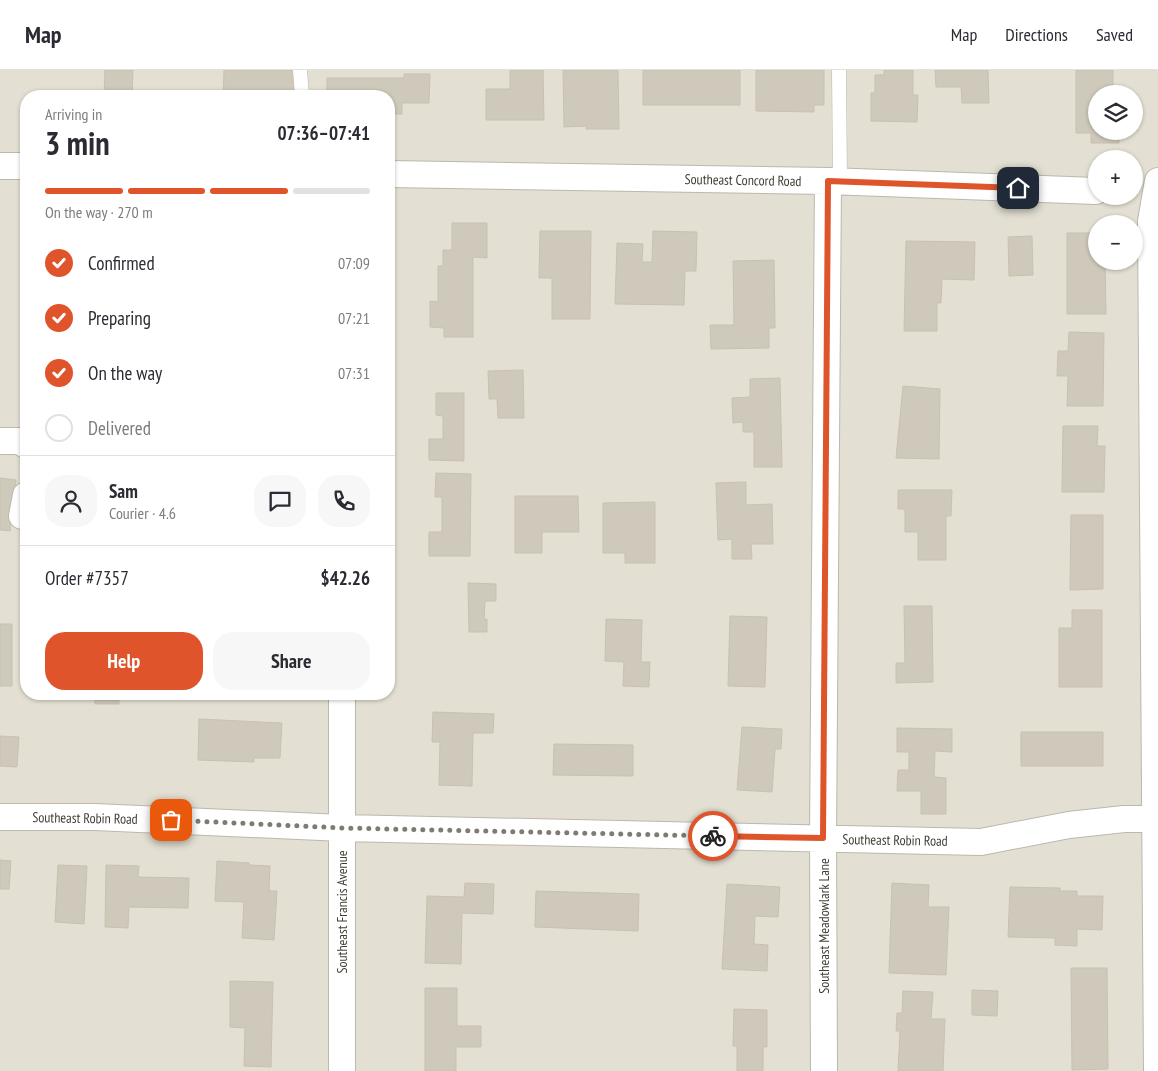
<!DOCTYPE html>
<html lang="en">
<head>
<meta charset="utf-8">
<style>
	:root { --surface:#fff; --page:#f7f7f7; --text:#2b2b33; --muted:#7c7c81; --line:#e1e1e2; --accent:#df542b }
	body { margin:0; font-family:"PT Sans Narrow",sans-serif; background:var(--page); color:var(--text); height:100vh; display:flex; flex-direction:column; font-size:19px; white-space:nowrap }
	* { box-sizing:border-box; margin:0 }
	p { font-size:16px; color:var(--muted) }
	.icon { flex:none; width:28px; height:28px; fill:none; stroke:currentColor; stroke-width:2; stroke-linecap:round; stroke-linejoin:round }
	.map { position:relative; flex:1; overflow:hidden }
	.side { position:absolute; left:20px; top:20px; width:375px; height:610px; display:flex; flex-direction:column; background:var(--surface); border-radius:20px; box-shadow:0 1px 4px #0004 }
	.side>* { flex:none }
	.tools { position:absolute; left:1088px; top:15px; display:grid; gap:10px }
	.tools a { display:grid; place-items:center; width:55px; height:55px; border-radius:50%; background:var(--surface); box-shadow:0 1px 4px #0004; font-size:25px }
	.pin { position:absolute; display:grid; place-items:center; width:42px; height:42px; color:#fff; margin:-21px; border-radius:10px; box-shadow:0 2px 8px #0006 }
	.courier { position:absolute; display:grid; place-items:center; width:50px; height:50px; margin:-25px; border:4px solid #df542b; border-radius:50%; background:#fff; color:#222; box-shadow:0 1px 6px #0007 }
	.headline em { font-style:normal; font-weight:800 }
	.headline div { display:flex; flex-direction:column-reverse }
	.headline { display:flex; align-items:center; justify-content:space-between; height:85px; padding:0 25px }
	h1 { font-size:32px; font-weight:800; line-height:38px }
	.bar { display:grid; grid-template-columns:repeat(4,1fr); gap:8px 5px; align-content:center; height:60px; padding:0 25px }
	.bar i { height:6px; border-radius:4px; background:var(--line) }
	.bar .current { background:var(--accent) }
	.bar p { grid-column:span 4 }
	.line { display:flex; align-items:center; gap:12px; padding:0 25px; border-top:1px solid var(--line) }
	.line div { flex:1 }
	.round { display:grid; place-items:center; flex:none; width:52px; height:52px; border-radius:20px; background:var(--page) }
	ol { padding:0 25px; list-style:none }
	li { display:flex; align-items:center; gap:15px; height:55px }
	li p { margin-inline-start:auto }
	li .icon { padding:5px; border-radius:50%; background:var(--accent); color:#fff; stroke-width:4 }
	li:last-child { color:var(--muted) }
	li i { width:28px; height:28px; border:2px solid var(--line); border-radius:50% }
	.cta { display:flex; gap:10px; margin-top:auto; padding:10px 25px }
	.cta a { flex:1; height:58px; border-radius:20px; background:var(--accent); color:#fff; font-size:20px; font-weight:800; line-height:58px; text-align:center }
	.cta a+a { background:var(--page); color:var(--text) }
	header { display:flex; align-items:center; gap:30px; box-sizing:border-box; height:70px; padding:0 25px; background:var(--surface); border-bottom:1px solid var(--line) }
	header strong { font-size:24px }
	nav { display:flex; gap:28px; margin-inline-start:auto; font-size:18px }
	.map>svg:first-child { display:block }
	.residential { fill:#e3dfd2; fill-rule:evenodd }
	.building { fill:#cfc9bb; stroke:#c9c1af }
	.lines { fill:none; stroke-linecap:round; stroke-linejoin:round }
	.lane-casing { stroke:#bcb8ab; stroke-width:15 }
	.street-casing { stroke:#bcb8ab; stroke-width:28 }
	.lane { stroke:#fff; stroke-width:14 }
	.street { stroke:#fff; stroke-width:26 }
	.done { stroke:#7e7b72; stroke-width:5; stroke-dasharray:0 9 }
	.route { stroke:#df542b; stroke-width:6 }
	.labels { text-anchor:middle; stroke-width:4.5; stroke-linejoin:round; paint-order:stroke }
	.street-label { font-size:14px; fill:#413d34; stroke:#fff }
</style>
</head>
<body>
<header>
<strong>Map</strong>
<nav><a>Map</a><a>Directions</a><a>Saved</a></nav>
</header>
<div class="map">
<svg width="1158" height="1001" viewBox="0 0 1158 1001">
	<rect width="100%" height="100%" fill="#efede4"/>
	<path class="residential" d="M 0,0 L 1158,0 L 1158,1001 L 0,1001 ZM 1096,24 L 1134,24 L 1134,61 L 1096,61 ZM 26,26 L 389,26 L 389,624 L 26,624 ZM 1096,89 L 1134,89 L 1134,126 L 1096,126 ZM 1096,154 L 1134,154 L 1134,191 L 1096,191 Z"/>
	<path class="building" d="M 105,0 L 133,0 L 132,26 L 104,26 Z
		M 224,0 L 296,0 L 295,26 L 223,26 Z
		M 510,0 L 543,0 L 544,50 L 486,50 L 486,19 L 510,19 Z
		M 563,0 L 618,0 L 619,59 L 586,59 L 586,56 L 564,57 Z
		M 643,0 L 740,0 L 740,35 L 643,35 Z
		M 756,0 L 824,0 L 824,35 L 814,35 L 814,42 L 756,41 Z
		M 884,0 L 913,0 L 913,25 L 918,25 L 917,52 L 871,51 L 871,23 L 875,23 L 875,5 L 884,5 Z
		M 935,0 L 988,0 L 989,33 L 962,33 L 961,17 L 936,17 Z
		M 1076,0 L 1113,0 L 1113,24 L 1096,24 L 1096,61 L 1119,61 L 1119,73 L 1091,73 L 1091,63 L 1076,63 Z
		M 404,4 L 430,4 L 429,33 L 402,33 L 402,44 L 389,44 L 389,26 L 327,26 L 327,8 L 404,8 Z
		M 452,153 L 487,153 L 487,188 L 473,187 L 473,267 L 444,267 L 444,258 L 430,257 L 430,231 L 438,232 L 438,196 L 443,196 L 443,180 L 452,180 Z
		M 540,161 L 591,161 L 590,249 L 552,249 L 552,208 L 539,208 Z
		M 653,161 L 697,162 L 696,201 L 685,201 L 684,235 L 615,234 L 617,173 L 643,174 L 642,192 L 652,192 Z
		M 1067,163 L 1096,163 L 1096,191 L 1105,191 L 1106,244 L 1067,244 Z
		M 1032,166 L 1033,205 L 1009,206 L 1008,167 Z
		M 906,171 L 975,172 L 974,210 L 942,209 L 941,233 L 937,233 L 937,261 L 904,261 Z
		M 774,190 L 775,258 L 769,258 L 769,278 L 711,279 L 710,255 L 734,255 L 733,191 Z
		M 1069,262 L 1104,263 L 1103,336 L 1067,336 L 1068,306 L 1057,306 L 1058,281 L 1068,281 Z
		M 523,300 L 524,348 L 498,348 L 497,329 L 489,329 L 488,301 Z
		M 780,308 L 782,397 L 754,397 L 754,362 L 743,362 L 743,352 L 733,353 L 732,328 L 750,327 L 750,309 Z
		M 903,316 L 940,319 L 939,389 L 896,388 Z
		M 436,323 L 464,323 L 464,391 L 429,390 L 429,369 L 443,369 L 443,346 L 436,345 Z
		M 1063,356 L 1098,356 L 1097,376 L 1105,376 L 1104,422 L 1062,422 Z
		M 436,403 L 471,404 L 470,486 L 429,486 L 429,462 L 442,462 L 442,427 L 435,427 Z
		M 0,408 L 16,410 L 10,461 L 0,460 Z
		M 746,412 L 746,435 L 772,434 L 773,474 L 751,474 L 752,489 L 732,489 L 732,469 L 718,470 L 716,413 Z
		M 898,420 L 952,420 L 951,446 L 946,446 L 946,490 L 918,490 L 918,462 L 905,462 L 905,439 L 898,439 Z
		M 515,426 L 578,426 L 579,462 L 542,462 L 542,483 L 515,483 Z
		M 655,432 L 655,493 L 625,493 L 625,483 L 603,483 L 603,433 Z
		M 1071,445 L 1103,445 L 1103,519 L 1070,520 Z
		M 468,513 L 496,514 L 496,531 L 485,531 L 484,549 L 487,549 L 487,562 L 469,562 Z
		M 904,536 L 932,536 L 933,612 L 896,613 L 896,593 L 905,593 Z
		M 1072,540 L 1102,540 L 1102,617 L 1059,617 L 1059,558 L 1072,558 Z
		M 730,546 L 767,547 L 765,617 L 728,616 Z
		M 606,549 L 642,550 L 641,592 L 650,592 L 649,617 L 623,616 L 624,592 L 605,591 Z
		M 0,554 L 12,554 L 12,616 L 0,616 Z
		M 95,624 L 119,624 L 119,634 L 95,634 Z
		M 433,642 L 494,644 L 493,663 L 473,663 L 472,716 L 439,715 L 440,672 L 432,672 Z
		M 199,649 L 282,653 L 280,688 L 254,688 L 254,692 L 198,690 Z
		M 742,657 L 782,659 L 781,679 L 775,679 L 772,722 L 737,720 Z
		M 897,658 L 952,659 L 952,682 L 935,681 L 934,707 L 946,708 L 946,744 L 921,744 L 921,721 L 897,721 L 898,700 L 909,700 L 909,682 L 897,682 Z
		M 1021,662 L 1103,662 L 1103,696 L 1021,696 Z
		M 0,666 L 19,667 L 17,697 L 0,696 Z
		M 554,674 L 633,675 L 633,706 L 553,705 Z
		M 0,790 L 11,791 L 9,819 L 0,819 Z
		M 217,791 L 249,793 L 249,795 L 270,796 L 269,821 L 277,821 L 274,870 L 242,868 L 244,832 L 215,831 Z
		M 58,795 L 87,796 L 84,854 L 55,852 Z
		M 106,795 L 139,796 L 138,807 L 189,808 L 188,838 L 129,837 L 128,858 L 105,857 Z
		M 465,813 L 494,814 L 493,844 L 462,843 L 461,894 L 425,893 L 427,826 L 464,827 Z
		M 892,813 L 929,815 L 928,837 L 949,837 L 946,905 L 889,903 Z
		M 727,814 L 780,817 L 778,847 L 755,846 L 754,874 L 768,875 L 767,901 L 722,899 Z
		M 1010,817 L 1060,818 L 1060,821 L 1077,821 L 1077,826 L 1103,826 L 1102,860 L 1077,859 L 1077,876 L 1055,875 L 1055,868 L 1008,867 Z
		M 536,821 L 639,824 L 638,861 L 535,857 Z
		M 1071,898 L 1107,898 L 1108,999 L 1072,1000 Z
		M 230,911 L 273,912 L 271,997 L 244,996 L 245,958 L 230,957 Z
		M 425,918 L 457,918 L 457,956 L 481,956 L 481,977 L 456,977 L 456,1001 L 425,1001 Z
		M 972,920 L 998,921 L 997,946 L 972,945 Z
		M 903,921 L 933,922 L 931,949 L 945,949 L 943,1001 L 898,1001 L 900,961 L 896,961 L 897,943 L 902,943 Z
		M 734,939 L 767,940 L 767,977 L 763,977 L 763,1001 L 737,1001 L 737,976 L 733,976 Z"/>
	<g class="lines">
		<g class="lane-casing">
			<path id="lane" d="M 300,0 L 302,26
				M 839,0 L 840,111"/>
		</g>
		<g class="street-casing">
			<path id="street" d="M 0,96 L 26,96
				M 389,104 L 828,111 L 1096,121
				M 0,371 L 19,371 L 26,375
				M 22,446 L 26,425
				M 342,624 L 342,1001
				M 0,747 L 95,747 L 343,758 L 981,772 L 1069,755 L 1124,749 L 1158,749
				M 824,1001 L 823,768 L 828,111
				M 1157,1001 L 1151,151 L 1158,111"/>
		</g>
		<use href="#lane" class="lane"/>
		<use href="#street" class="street"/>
	</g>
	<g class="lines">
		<path class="done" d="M 171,750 L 343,758 L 713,766"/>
		<path class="route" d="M 713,766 L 823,768 L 828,111 L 1018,118"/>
	</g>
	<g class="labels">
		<g class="street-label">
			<text transform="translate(743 110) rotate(1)" y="5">Southeast Concord Road</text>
			<text transform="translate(85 748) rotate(1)" y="5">Southeast Robin Road</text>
			<text transform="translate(895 770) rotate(1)" y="5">Southeast Robin Road</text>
			<text transform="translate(342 842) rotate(-90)" y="5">Southeast Francis Avenue</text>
			<text transform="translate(824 856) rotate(-90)" y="5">Southeast Meadowlark Lane</text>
		</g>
	</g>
</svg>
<div class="tools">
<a><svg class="icon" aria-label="layers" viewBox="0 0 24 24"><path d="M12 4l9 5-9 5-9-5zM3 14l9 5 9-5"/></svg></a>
<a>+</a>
<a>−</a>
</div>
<div class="pin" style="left:171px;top:750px;background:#ea580c"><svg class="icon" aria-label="bag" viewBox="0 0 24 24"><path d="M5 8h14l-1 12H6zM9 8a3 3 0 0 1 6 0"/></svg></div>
<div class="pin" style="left:1018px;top:118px;background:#1f2937"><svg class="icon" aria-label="home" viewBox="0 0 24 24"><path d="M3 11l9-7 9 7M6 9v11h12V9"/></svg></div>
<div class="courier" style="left:713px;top:766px"><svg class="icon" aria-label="bike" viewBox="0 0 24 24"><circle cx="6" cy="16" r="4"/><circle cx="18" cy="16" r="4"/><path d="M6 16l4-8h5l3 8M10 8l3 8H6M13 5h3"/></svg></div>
<section class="side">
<div class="headline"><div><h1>3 min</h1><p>Arriving in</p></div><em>07:36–07:41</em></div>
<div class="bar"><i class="current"></i><i class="current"></i><i class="current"></i><i></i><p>On the way · 270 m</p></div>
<ol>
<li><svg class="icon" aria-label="check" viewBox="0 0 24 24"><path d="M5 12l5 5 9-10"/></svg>Confirmed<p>07:09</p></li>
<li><svg class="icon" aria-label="check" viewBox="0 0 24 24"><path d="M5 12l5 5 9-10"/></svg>Preparing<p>07:21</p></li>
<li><svg class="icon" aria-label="check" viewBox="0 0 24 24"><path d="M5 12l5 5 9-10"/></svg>On the way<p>07:31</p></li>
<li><i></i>Delivered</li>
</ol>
<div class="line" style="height:90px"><a class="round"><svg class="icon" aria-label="person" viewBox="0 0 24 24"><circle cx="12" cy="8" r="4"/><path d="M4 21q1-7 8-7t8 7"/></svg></a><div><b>Sam</b><p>Courier · 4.6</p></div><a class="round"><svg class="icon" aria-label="chat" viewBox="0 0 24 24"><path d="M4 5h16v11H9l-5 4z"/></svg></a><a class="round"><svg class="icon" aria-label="phone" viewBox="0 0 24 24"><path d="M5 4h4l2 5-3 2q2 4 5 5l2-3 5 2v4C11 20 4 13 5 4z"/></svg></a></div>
<div class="line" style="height:65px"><div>Order #7357</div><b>$42.26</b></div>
<div class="cta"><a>Help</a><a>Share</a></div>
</section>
</div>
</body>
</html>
